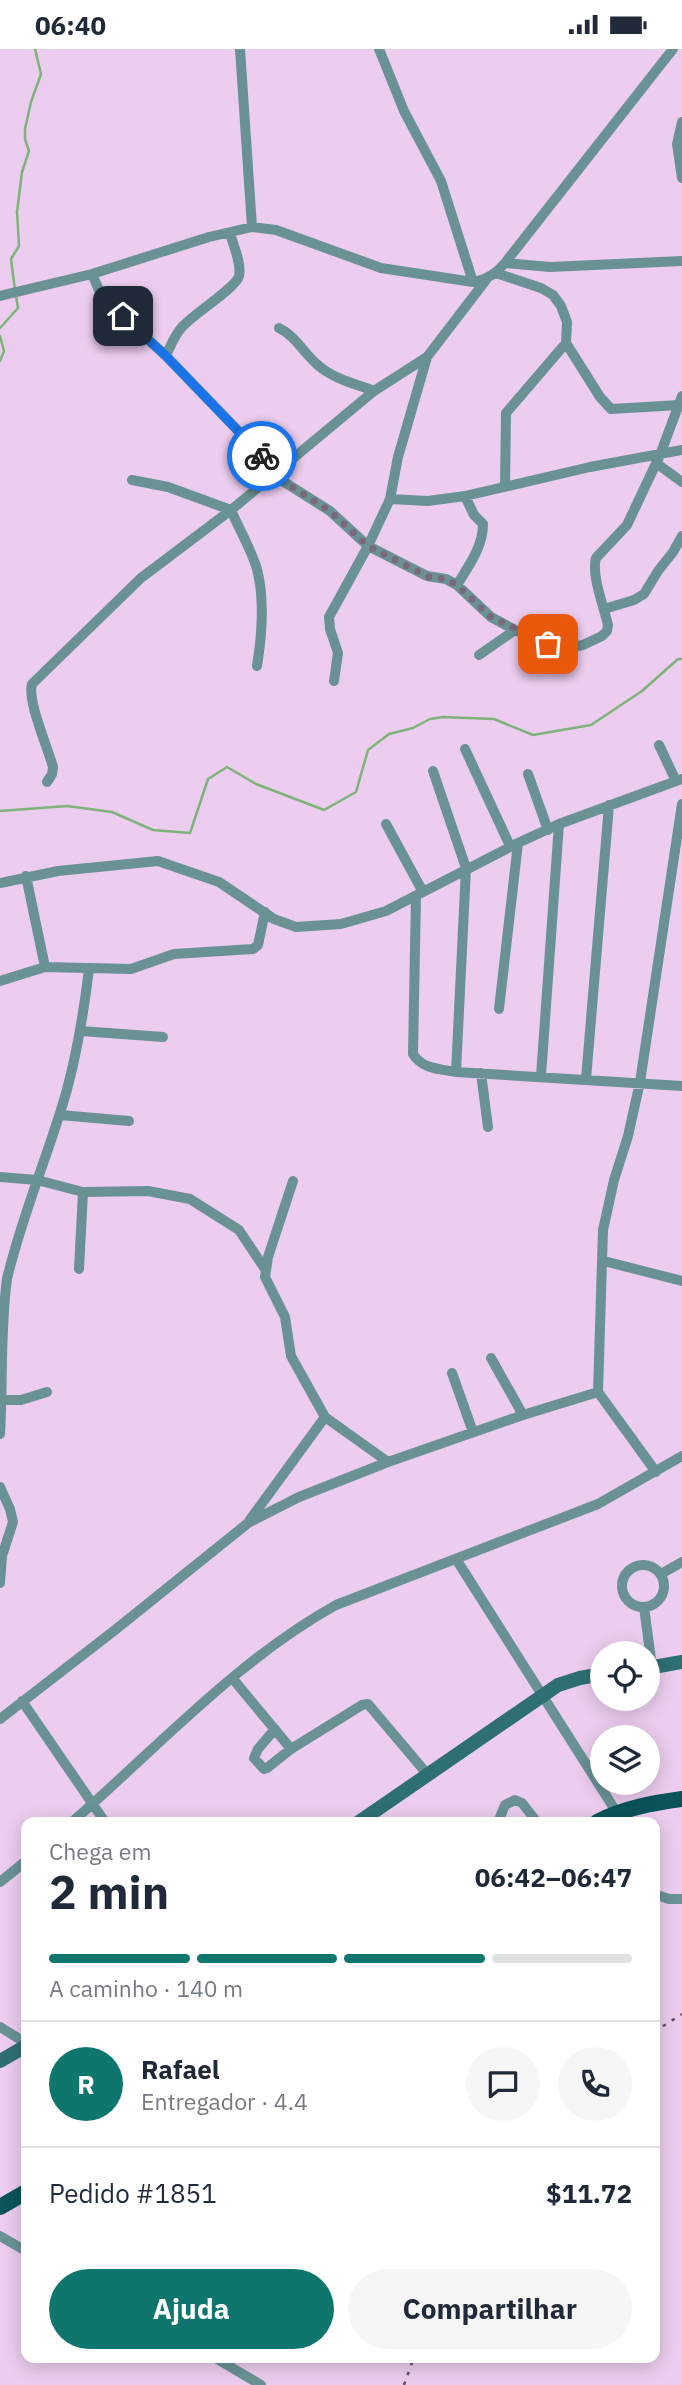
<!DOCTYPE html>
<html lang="pt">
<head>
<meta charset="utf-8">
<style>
	:root { --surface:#fff; --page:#f6f6f7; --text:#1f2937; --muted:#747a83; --line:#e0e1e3; --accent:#0f766e }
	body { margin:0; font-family:"IBM Plex Sans",sans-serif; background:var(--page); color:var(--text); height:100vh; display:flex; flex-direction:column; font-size:26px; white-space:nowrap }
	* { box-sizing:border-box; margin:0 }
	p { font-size:23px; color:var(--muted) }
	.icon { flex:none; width:38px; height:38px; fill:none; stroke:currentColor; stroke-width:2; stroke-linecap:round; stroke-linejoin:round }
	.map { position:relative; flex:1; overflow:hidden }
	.sheet { position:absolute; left:21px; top:1768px; width:639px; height:546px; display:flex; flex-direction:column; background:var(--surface); border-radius:14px; box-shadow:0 4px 18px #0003 }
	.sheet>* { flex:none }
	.fabs { position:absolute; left:590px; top:1592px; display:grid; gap:14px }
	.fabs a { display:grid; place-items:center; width:70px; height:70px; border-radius:50%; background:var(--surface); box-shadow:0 4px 18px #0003; font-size:35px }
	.pin { position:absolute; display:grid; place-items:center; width:60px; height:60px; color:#fff; margin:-30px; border-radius:14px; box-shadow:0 4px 10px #0006 }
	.courier { position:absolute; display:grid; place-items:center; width:70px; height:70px; margin:-35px; border:5px solid #1a73e8; border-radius:50%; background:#fff; color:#222; box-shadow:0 2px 9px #0007 }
	.overview em { font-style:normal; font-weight:700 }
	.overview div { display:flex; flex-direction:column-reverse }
	.overview { display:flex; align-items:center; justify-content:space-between; height:119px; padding:0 28px }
	h1 { font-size:46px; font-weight:700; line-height:52px }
	.bar { display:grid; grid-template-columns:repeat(4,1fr); gap:10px 7px; align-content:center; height:84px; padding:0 28px }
	.bar i { height:9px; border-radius:5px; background:var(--line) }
	.bar .current { background:var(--accent) }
	.bar p { grid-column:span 4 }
	.line { display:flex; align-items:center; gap:18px; padding:0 28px; border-top:2px solid var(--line) }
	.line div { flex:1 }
	.round { display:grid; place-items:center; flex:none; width:74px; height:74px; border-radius:37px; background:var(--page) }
	.button { display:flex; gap:14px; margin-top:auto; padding:14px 28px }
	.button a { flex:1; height:80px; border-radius:42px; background:var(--accent); color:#fff; font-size:28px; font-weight:700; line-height:80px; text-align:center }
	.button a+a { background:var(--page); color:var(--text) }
	.status { display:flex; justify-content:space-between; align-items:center; height:49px; padding:0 35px; background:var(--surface); direction:ltr }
	.status svg { height:19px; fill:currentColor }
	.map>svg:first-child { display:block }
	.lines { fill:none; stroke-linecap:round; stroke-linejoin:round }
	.stream { stroke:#7fb37b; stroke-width:2.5 }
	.street { stroke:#6a9295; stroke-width:10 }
	.secondary { stroke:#2e6f74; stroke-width:14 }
	.primary { stroke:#0a5459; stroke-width:16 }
	.rail { stroke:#615163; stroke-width:2.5; stroke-dasharray:3.5 7; stroke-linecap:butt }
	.done { stroke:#7b687d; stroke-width:7; stroke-dasharray:0 12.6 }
	.route { stroke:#1a73e8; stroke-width:9 }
</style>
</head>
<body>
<div class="status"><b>06:40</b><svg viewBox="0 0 49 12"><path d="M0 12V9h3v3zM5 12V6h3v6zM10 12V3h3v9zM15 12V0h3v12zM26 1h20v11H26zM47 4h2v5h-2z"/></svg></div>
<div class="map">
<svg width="682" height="2336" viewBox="0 0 682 2336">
	<rect width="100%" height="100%" fill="#eccdef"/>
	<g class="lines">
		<path class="stream" d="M 15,241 L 11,210 L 19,197 L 17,163 L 22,123 L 29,102 L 25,90 L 25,80 L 31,53 L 41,25 L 35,0
			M 0,279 L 18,259 L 16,247
			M 0,287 L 4,302 L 0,312
			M 0,762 L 67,757 L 112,763 L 153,781 L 190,784 L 208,730 L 227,718 L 256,735 L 324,761 L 356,743 L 368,701 L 389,685 L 413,679 L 430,670 L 443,668 L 494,670 L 533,686 L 591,676 L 642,642 L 678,610 L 682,610"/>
		<path class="street" d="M 240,0 L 252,178
			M 379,0 L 404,62 L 441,132 L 473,233
			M 682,73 L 677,95 L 682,129
			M 505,214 L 550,218 L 682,212
			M 496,224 L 541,239 L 553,246 L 561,257 L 567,273 L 566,294 L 506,364 L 505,438
			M 92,225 L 102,248 L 166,307 L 277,422
			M 0,247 L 92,225 L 209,188 L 252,178 L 276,181 L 381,219 L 473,233 C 488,230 495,225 505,214 L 673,0
			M 279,279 C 296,287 304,305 319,317 C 334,330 356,335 374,342
			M 566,294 L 600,348 L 611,360 L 679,356
			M 166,307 C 171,296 174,287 182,278 C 193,265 236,239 239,227 C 242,215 233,196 230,184
			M 656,414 L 682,433
			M 273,426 L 330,462 L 368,497 L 427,527 L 446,530 L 457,536 L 491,568 L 515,581 L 548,595 L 572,598 L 583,596 L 602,587 L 607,582 L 608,576 C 604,558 591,526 596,509 L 627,476 L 660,406 L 682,347
			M 132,431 L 168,438 L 231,461 C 239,480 251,500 257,520 C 265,551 262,586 257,617
			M 390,450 L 428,452 L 465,447 L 590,418 L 682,401
			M 457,536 C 469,516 483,498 483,475 L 474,466 L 465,447
			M 604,560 L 634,551 L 644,545 L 658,522 L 673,503 L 682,487
			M 479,606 L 515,581
			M 334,632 L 338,604 L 330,580 L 329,568 L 368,497 L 390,450 L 398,408 L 427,308
			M 659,696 L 676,732
			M 465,700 L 510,797
			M 433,722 L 466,819 L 456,1023
			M 528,725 L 548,781
			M 47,733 L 52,725 L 53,718 C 48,699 27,652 32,635 L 141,529 L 231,461 L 374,342 L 427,308 L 486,231
			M 386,775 L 423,843
			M 26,827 L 45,918
			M 0,834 L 58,822 L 158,812 L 219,833 L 274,870 L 296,878 L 341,875 L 386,862 L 518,794 L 559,775 L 682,730
			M 416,847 L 413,1005 C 422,1020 440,1020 456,1023 L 682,1037
			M 0,932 L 45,918 L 131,920 L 174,905 L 253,900 L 258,896 L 265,863
			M 499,960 L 518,794
			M 81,982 L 163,988
			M 481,1024 L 488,1078
			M 541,1027 L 559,775
			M 586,1030 L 609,756
			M 60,1066 L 129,1072
			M 0,1128 L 37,1131 L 83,1143 L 79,1220
			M 293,1132 L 268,1208 L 265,1228 L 285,1268 L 291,1307 L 325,1368 L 388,1413
			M 83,1143 L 148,1142 L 190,1150 L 239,1181 L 265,1220
			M 604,1212 L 682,1232
			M 491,1309 L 523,1366
			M 452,1324 L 473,1383
			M 1,1351 L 21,1351 L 47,1343
			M 0,1385 C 3,1334 0,1281 7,1230 C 20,1174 42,1121 59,1067 C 75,1019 83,970 89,920
			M 656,1423 L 598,1343 L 603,1181 L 614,1131 L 628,1087 L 640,1033 L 682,755
			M 0,1438 L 10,1460 L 13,1473 L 2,1507 L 0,1534
			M 249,1472 L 325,1368
			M 456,1510 L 617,1764
			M622 1537a21 21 0 1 1 42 0a21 21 0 1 1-42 0Z
			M 661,1525 L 682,1513
			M 644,1558 L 652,1618
			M 233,1630 L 291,1700 L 362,1656 L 368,1655 L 428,1726
			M 22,1652 L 105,1773
			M 0,1670 L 115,1581 L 248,1474 L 299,1448 L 388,1413 L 523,1366 L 598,1343
			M 275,1680 L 258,1700 L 254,1709 L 264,1720 L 267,1719 L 291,1700
			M 72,1773 C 157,1699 237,1611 336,1556 L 598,1455 L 682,1407
			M 498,1773 L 505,1756 L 515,1751 L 522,1754 L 537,1773
			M 0,1833 L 26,1812
			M 654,1845 L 669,1850 L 682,1850
			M 0,1978 L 26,1994
			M 0,2187 L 26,2202
			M 214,2308 L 261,2336"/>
		<path class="secondary" d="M 648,1619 L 682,1613
			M 359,1773 L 558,1636 L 580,1629 L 602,1625
			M 0,2012 L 26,1997"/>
		<path class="primary" d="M 597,1773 C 624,1759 653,1754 682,1750
			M 0,2158 L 26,2143"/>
		<path class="rail" d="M 654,1983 L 682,1965
			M 404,2336 L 414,2308"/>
	</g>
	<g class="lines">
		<path class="done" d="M 262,407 L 277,422 L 273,426 L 330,462 L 368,497 L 429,528 L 446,530 L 457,536 L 491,568 L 548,595"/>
		<path class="route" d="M 123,267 L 166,307 L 262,407"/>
	</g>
</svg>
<div class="fabs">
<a><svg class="icon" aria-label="locate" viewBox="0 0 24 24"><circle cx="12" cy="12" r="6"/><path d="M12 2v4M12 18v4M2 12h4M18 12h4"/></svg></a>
<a><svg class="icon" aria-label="layers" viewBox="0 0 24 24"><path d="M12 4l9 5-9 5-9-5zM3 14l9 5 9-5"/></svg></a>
</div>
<div class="pin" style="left:548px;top:595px;background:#ea580c"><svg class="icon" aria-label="bag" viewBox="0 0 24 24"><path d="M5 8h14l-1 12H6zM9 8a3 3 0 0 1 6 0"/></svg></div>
<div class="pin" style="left:123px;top:267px;background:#1f2937"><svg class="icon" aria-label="home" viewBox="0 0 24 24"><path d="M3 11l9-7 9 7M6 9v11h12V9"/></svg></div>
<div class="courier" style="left:262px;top:407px"><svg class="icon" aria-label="bike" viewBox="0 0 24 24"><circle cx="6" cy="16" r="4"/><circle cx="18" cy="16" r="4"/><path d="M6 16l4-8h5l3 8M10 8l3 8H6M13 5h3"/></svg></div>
<section class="sheet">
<div class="overview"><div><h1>2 min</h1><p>Chega em</p></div><em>06:42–06:47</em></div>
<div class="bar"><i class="current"></i><i class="current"></i><i class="current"></i><i></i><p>A caminho · 140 m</p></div>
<div class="line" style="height:126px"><b class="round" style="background:var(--accent);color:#fff">R</b><div><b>Rafael</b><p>Entregador · 4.4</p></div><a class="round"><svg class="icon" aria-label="chat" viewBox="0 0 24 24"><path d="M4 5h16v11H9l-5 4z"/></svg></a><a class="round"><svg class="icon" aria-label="phone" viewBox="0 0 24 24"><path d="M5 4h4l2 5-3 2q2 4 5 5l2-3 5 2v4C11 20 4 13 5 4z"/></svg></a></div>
<div class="line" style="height:91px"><div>Pedido #1851</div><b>$11.72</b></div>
<div class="button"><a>Ajuda</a><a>Compartilhar</a></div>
</section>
</div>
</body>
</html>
